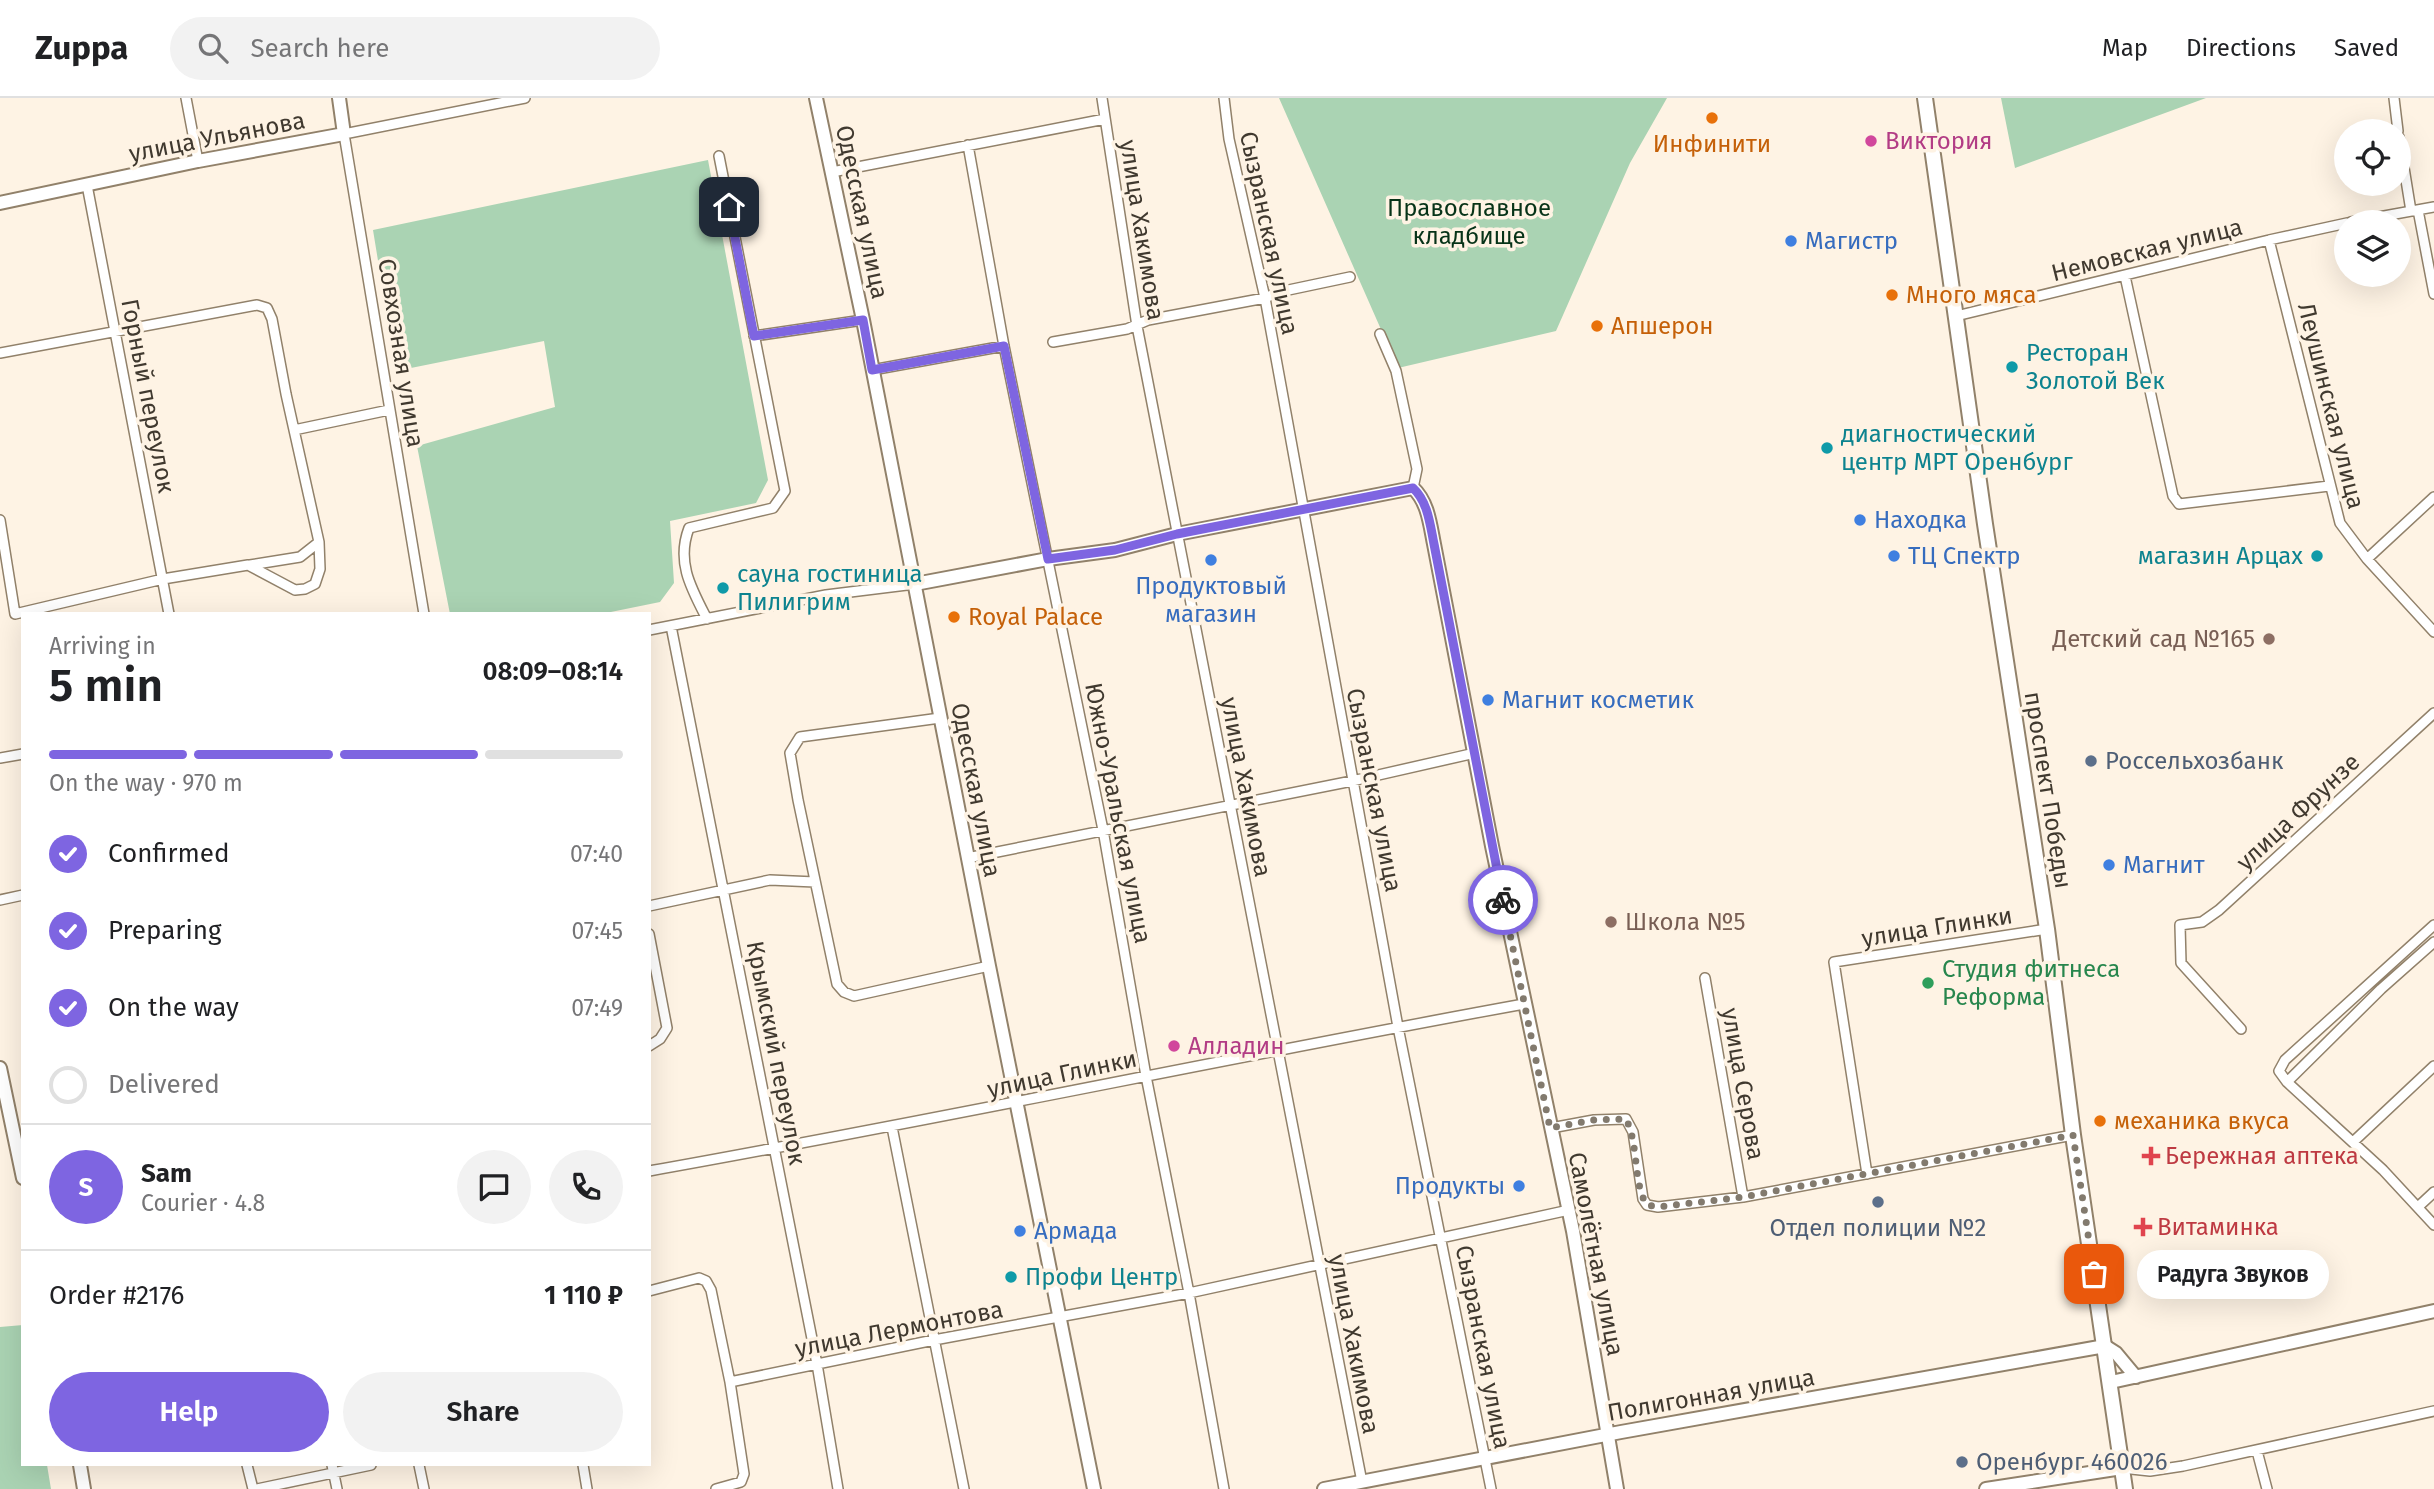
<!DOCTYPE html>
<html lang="en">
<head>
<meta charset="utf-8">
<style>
	:root { --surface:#fff; --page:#f2f2f2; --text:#202124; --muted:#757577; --line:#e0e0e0; --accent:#7e65e1 }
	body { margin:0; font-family:"Fira Sans",sans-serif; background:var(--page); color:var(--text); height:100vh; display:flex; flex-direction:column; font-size:26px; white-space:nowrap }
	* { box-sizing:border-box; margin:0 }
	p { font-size:23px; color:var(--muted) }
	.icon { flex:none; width:38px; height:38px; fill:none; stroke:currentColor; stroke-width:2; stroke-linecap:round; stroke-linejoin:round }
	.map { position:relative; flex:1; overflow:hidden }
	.drawer { position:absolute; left:21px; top:514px; width:630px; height:854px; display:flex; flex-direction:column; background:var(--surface); border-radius:0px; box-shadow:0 7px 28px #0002 }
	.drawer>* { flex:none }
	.buttons { position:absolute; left:2334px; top:21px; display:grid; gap:14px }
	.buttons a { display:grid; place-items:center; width:77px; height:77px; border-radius:50%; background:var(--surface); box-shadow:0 7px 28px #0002; font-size:35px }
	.pin { position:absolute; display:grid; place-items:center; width:60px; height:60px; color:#fff; margin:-30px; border-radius:14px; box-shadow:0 4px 10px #0006 }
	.courier { position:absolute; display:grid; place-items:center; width:70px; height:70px; margin:-35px; border:5px solid #7e65e1; border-radius:50%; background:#fff; color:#222; box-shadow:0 2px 9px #0007 }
	.bubble { position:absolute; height:49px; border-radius:24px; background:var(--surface); box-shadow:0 7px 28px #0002; font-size:23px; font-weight:600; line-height:49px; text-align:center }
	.overview em { font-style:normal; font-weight:600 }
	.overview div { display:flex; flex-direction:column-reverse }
	.overview { display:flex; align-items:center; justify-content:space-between; height:119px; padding:0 28px }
	h1 { font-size:46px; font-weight:600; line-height:52px }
	.bar { display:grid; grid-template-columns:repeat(4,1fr); gap:10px 7px; align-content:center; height:84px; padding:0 28px }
	.bar i { height:9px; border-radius:5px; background:var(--line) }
	.bar .active { background:var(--accent) }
	.bar p { grid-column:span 4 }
	.line { display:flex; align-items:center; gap:18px; padding:0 28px; border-top:2px solid var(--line) }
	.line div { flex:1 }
	.round { display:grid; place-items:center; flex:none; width:74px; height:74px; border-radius:37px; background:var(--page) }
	ol { padding:0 28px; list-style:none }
	li { display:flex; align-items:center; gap:21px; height:77px }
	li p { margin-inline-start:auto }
	li .icon { padding:7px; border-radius:50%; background:var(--accent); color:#fff; stroke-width:4 }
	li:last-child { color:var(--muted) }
	li i { width:38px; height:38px; border:4px solid var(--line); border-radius:50% }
	.cta { display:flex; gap:14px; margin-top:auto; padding:14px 28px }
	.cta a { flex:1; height:80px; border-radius:42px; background:var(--accent); color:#fff; font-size:28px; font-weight:600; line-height:80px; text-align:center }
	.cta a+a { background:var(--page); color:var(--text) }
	header { display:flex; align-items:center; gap:42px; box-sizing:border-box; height:98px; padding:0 35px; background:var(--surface); border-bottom:2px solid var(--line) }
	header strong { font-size:33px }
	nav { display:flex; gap:38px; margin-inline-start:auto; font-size:24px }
	.search { width:490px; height:63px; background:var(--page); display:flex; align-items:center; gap:18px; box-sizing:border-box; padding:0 24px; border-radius:38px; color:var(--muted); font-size:26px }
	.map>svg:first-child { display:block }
	.green { fill:#aad3b3 }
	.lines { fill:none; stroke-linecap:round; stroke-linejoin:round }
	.street-casing { stroke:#91816a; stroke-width:12 }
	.secondary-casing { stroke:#91816a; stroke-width:16 }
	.primary-casing { stroke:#91816a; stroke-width:18 }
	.street { stroke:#fff; stroke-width:9 }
	.secondary { stroke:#fff; stroke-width:12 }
	.primary { stroke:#fff; stroke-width:14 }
	.done { stroke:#827a6e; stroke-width:7; stroke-dasharray:0 12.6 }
	.route { stroke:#7e65e1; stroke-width:9 }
	.food-dot { fill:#e8710a; stroke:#fef3e4; stroke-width:2.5 }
	.hotel-dot { fill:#d1479c; stroke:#fef3e4; stroke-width:2.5 }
	.shop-dot { fill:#3f7fe0; stroke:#fef3e4; stroke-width:2.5 }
	.culture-dot { fill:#0f9aa8; stroke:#fef3e4; stroke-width:2.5 }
	.education-dot { fill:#8d6e63; stroke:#fef3e4; stroke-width:2.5 }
	.service-dot { fill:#5c6f8a; stroke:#fef3e4; stroke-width:2.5 }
	.leisure-dot { fill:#2e9e5b; stroke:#fef3e4; stroke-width:2.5 }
	.health-dot { fill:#e0444e; stroke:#fef3e4; stroke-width:2.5 }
	.labels { text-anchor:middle; stroke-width:7; stroke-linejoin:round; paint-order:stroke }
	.street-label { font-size:24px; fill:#40392f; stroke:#fef3e4 }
	.hotel-label { font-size:24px; fill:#b23c85; stroke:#fef3e4; text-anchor:start }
	.food-label { font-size:24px; fill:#c56008; stroke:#fef3e4; text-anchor:start }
	.park-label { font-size:24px; fill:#073318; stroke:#fef3e4 }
	.shop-label { font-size:24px; fill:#366cbe; stroke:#fef3e4; text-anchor:start }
	.culture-label { font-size:24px; fill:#0d838f; stroke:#fef3e4; text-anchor:start }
	.education-label { font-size:24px; fill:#785e54; stroke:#fef3e4; text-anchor:end }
	.service-label { font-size:24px; fill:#4e5e75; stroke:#fef3e4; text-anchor:start }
	.leisure-label { font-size:24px; fill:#27864d; stroke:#fef3e4; text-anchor:start }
	.health-label { font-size:24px; fill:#be3a42; stroke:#fef3e4; text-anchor:start }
</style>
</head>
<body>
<header>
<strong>Zuppa</strong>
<div class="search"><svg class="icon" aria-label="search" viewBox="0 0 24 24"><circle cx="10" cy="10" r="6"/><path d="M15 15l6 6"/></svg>Search here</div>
<nav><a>Map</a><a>Directions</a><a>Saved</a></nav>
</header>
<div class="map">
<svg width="2434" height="1391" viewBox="0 0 2434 1391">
	<rect width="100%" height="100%" fill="#fef3e4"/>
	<path class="green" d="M 1279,0 L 1667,0 L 1630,65 L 1556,233 L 1398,270 Z
		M 2001,0 L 2206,0 L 2015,70 Z
		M 708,62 L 768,382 L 756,405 L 670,423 L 674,485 L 660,504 L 601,516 L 450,516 L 417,348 L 555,309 L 544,243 L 396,273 L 373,132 Z
		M 23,1227 L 23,1367 L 47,1367 L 51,1391 L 0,1391 L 0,1229 Z"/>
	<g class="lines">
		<g class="street-casing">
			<path id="street" d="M 186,0 L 198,63
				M 1102,0 L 1137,228 L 1362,1384
				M 1224,0 L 1229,41 L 1265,200 L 1398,929 L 1491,1391
				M 2394,0 L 2398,33
				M 2399,39 L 2411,113
				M 968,47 L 1004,248 L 1103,732 L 1146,978 L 1189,1195 L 1224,1391
				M 832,74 L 1105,21
				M 87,87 L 169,516
				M 2418,112 L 2434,196
				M 2351,124 L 2434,109
				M 2269,142 L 2340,425 L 2367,461 L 2434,534
				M 2125,178 L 2173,398 L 2179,406 L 2329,388
				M 1956,218 L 2269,142 L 2347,125
				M 1380,236 L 1396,273 L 1417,371 L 1413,390
				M 754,238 L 863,222
				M 1053,244 L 1127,231 L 1148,222 L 1265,200 L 1279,194 L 1350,179
				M 0,255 L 257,207 L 267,210 L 272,221 L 286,296 L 319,444 L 320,471 L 315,486 L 305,491 L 295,492 L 248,467 L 163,481 L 15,516 L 0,422
				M 872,272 L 1004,248
				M 294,332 L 389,312
				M 2367,461 L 2434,399
				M 250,467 L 300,459 L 319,444
				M 424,516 L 344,36 L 525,0
				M 707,521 C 691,490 676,464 689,430 L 773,410 L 785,393 L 719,58
				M 671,528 L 817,1266 L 838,1391
				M 649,532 L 826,497 L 915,486
				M 940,620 L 800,639 L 790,655 L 798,702 L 837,886 L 844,894 L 854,898 L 989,868
				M 0,660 L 23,656
				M 967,760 L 1352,683 L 1475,655
				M 0,802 L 23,797
				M 649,808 L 770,782 L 815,784
				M 2434,827 L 2285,962 L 2279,973 L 2287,984 L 2383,1072 L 2434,1127
				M 649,836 L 667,930 L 660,941 L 649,948
				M 1705,880 L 1743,1099
				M 2241,931 L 2181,865 L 2180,827 L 2202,824 L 2219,812 L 2434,615
				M 2287,984 L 2381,891 L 2434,844
				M 892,1029 L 964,1391
				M 1551,1030 L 1594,1022 L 1626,1021 L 1633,1034 L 1643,1101 L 1647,1107 L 1658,1109 L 1743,1099 L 2073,1037
				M 2353,1044 L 2434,968
				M 649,1073 C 942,1021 1232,959 1524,906
				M 1867,1076 L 1834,864 L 2047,831
				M 2419,1108 L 2434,1094
				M 649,1193 L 699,1180 L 706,1183 L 711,1192 L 730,1284 L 744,1376 L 741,1384 L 716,1391
				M 730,1284 L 934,1242 L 1189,1195 L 1569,1112
				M 2257,1353 L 2267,1391
				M 247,1367 L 253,1391
				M 332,1367 L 337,1391
				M 419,1367 L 424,1391
				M 583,1367 L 587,1391
				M 2122,1370 L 2150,1373 L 2183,1368 L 2434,1313
				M 257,1391 L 371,1367"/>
		</g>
		<g class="secondary-casing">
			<path id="secondary" d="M 816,0 L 863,222 L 989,868 L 1094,1391
				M 0,105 L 198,63 L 344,36 L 339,0
				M 915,486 L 1048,461 L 1115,452 L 1177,436 L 1413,390 C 1428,404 1430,426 1434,446 L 1492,748 L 1573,1133 L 1617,1391
				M 0,970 L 23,1080
				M 2111,1284 L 2434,1213
				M 80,1367 L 84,1391
				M 1324,1391 L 1621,1334 L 2105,1248 L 2116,1255 L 2136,1279
				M 1986,1391 L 2122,1370"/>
		</g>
		<g class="primary-casing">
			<path id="primary" d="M 1925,0 L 1985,426 L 2047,831 L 2073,1037 L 2125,1391"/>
		</g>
		<use href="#street" class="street"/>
		<use href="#secondary" class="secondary"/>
		<use href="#primary" class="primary"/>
	</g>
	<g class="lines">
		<path class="done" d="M 1503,802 L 1550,1030 L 1594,1022 L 1626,1021 C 1639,1046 1633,1087 1647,1107 L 1658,1109 L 1743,1099 L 2073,1037 L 2094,1176"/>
		<path class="route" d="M 729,109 L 754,238 L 863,222 L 872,272 L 1004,248 L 1048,461 L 1115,452 L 1177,436 L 1413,390 C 1428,404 1430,426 1434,446 L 1503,802"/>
	</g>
	<g class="food-dot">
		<circle cx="1712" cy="20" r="7"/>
		<circle cx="1892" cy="197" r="7"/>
		<circle cx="1597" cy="228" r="7"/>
		<circle cx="954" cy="519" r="7"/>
		<circle cx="2100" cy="1023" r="7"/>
	</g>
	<g class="hotel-dot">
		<circle cx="1871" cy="43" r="7"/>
		<circle cx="1174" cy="948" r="7"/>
	</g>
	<g class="shop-dot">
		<circle cx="1791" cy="143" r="7"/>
		<circle cx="1860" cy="422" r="7"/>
		<circle cx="1894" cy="458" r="7"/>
		<circle cx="1211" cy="462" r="7"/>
		<circle cx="1488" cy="602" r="7"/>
		<circle cx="2109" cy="767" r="7"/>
		<circle cx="1519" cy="1088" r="7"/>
		<circle cx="1020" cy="1133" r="7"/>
	</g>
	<g class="culture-dot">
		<circle cx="2012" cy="269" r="7"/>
		<circle cx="1827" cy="350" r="7"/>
		<circle cx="2317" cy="458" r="7"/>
		<circle cx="723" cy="490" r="7"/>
		<circle cx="1011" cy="1179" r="7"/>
	</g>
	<g class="education-dot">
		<circle cx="2269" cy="541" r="7"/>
		<circle cx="1611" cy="824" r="7"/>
	</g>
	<g class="service-dot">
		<circle cx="2091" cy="663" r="7"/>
		<circle cx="1878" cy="1104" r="7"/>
		<circle cx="1962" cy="1364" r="7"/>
	</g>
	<circle class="leisure-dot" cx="1928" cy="885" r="7"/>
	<g class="health-dot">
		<path d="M2147.5 1047.5h7v7h7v7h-7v7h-7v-7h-7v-7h7z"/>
		<path d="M2139.5 1118.5h7v7h7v7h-7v7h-7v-7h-7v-7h7z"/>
	</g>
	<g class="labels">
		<g class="street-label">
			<text transform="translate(217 39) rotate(-11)" y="8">улица Ульянова</text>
			<text transform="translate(862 114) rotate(78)" y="8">Одесская улица</text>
			<text transform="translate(1142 132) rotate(81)" y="8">улица Хакимова</text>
			<text transform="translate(1269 135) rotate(78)" y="8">Сызранская улица</text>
			<text transform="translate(2147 152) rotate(-14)" y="8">Немовская улица</text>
			<text transform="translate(401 255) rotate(81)" y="8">Совхозная улица</text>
			<text transform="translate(148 298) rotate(79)" y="8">Горный переулок</text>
			<text transform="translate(2331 308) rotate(76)" y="8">Леушинская улица</text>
			<text transform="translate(1246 689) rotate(79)" y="8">улица Хакимова</text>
			<text transform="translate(976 692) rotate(79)" y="8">Одесская улица</text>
			<text transform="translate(1374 692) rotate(79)" y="8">Сызранская улица</text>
			<text transform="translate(2048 692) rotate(81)" y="8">проспект Победы</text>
			<text transform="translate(2298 714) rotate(-43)" y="8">улица Фрунзе</text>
			<text transform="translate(1118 715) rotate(79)" y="8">Южно-Уральская улица</text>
			<text transform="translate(1937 829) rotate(-9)" y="8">улица Глинки</text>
			<text transform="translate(776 955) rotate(79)" y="8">Крымский переулок</text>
			<text transform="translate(1062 976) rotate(-12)" y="8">улица Глинки</text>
			<text transform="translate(1743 986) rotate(80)" y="8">улица Серова</text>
			<text transform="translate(1596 1156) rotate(79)" y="8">Самолётная улица</text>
			<text transform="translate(899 1231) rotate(-11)" y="8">улица Лермонтова</text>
			<text transform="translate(1354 1246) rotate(79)" y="8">улица Хакимова</text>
			<text transform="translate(1483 1249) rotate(79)" y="8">Сызранская улица</text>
			<text transform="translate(1711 1297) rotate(-10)" y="8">Полигонная улица</text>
		</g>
		<g class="hotel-label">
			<text x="1885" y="51">Виктория</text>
			<text x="1188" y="956">Алладин</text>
		</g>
		<g class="food-label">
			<text x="1712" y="54" text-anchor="middle">Инфинити</text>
			<text x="1906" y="205">Много мяса</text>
			<text x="1611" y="236">Апшерон</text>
			<text x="968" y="527">Royal Palace</text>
			<text x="2114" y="1031">механика вкуса</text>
		</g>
		<g class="park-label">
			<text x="1469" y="118">Православное<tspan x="1469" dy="28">кладбище</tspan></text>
		</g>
		<g class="shop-label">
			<text x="1805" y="151">Магистр</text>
			<text x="1874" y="430">Находка</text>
			<text x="1908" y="466">ТЦ Спектр</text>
			<text x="1211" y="496" text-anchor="middle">Продуктовый<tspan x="1211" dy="28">магазин</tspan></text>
			<text x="1502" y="610">Магнит косметик</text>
			<text x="2123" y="775">Магнит</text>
			<text x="1505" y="1096" text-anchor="end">Продукты</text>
			<text x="1034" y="1141">Армада</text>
		</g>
		<g class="culture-label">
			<text x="2026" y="263">Ресторан<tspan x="2026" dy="28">Золотой Век</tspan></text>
			<text x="1841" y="344">диагностический<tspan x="1841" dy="28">центр МРТ Оренбург</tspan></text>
			<text x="2303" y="466" text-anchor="end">магазин Арцах</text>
			<text x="737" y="484">сауна гостиница<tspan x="737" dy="28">Пилигрим</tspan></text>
			<text x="1025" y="1187">Профи Центр</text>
		</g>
		<g class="education-label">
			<text x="2255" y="549">Детский сад №165</text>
			<text x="1625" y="832" text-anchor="start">Школа №5</text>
		</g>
		<g class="service-label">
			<text x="2105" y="671">Россельхозбанк</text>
			<text x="1878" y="1138" text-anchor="middle">Отдел полиции №2</text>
			<text x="1976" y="1372">Оренбург 460026</text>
		</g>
		<g class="leisure-label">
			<text x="1942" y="879">Студия фитнеса<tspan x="1942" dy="28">Реформа</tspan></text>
		</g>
		<g class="health-label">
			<text x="2165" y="1066">Бережная аптека</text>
			<text x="2157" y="1137">Витаминка</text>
		</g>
	</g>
</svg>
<div class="buttons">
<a><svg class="icon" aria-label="locate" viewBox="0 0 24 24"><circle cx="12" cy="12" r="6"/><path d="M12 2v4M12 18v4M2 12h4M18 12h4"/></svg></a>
<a><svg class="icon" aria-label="layers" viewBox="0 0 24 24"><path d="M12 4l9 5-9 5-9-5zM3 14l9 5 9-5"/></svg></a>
</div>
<div class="pin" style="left:2094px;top:1176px;background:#ea580c"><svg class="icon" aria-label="bag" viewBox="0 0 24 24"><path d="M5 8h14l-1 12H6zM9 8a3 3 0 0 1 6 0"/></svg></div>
<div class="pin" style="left:729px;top:109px;background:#1f2937"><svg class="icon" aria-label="home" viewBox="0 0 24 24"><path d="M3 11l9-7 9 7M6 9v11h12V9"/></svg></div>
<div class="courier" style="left:1503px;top:802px"><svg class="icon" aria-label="bike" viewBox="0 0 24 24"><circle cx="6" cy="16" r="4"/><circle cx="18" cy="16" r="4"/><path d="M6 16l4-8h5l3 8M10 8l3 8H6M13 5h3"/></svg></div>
<div class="bubble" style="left:2137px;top:1152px;width:192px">Радуга Звуков</div>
<section class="drawer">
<div class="overview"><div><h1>5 min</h1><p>Arriving in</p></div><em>08:09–08:14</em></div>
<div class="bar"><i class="active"></i><i class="active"></i><i class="active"></i><i></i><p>On the way · 970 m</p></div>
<ol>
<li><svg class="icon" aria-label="check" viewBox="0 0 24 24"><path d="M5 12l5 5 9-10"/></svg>Confirmed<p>07:40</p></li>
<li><svg class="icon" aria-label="check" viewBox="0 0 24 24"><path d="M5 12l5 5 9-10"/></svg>Preparing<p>07:45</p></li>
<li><svg class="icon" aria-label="check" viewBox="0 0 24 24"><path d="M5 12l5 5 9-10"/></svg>On the way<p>07:49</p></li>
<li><i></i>Delivered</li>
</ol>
<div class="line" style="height:126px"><b class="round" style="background:var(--accent);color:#fff">S</b><div><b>Sam</b><p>Courier · 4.8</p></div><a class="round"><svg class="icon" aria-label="chat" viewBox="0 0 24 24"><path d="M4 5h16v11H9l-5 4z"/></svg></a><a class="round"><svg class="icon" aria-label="phone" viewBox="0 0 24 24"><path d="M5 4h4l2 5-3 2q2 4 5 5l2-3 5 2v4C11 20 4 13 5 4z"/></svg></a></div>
<div class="line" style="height:91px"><div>Order #2176</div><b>1 110 ₽</b></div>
<div class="cta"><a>Help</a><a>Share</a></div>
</section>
</div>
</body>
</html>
